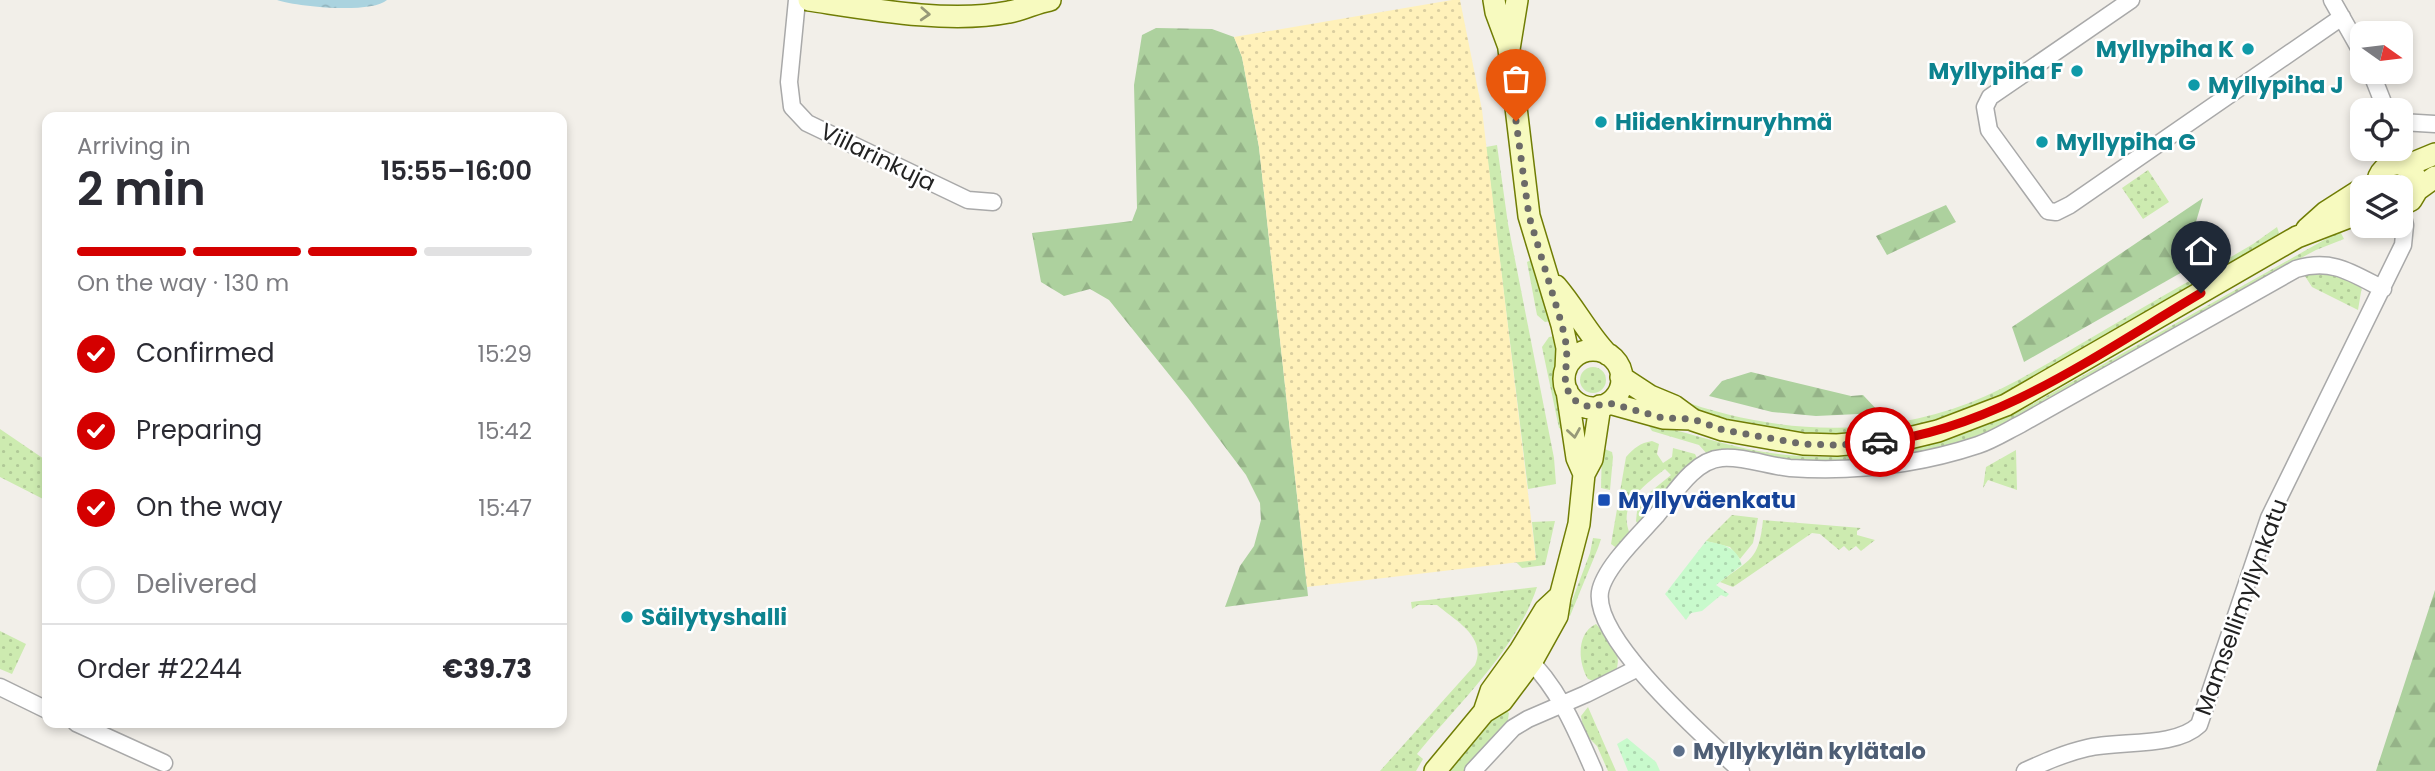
<!DOCTYPE html>
<html lang="en">
<head>
<meta charset="utf-8">
<style>
	:root { --surface:#fff; --page:#f7f7f7; --text:#2b2b33; --muted:#7c7c81; --line:#e1e1e2; --accent:#d40000 }
	body { margin:0; font-family:Poppins,sans-serif; background:var(--page); color:var(--text); height:100vh; display:flex; flex-direction:column; font-size:26px; white-space:nowrap }
	* { box-sizing:border-box; margin:0 }
	p { font-size:23px; color:var(--muted) }
	.icon { flex:none; width:38px; height:38px; fill:none; stroke:currentColor; stroke-width:2; stroke-linecap:round; stroke-linejoin:round }
	.map { position:relative; flex:1; overflow:hidden }
	.sheet { position:absolute; left:42px; top:112px; width:525px; height:616px; display:flex; flex-direction:column; background:var(--surface); border-radius:14px; box-shadow:0 4px 10px #0003 }
	.sheet>* { flex:none }
	.needle { width:46px; rotate:104deg }
	.controls { position:absolute; left:2350px; top:21px; display:grid; gap:14px }
	.controls a { display:grid; place-items:center; width:63px; height:63px; border-radius:14px; background:var(--surface); box-shadow:0 4px 10px #0003; font-size:35px }
	.pin { position:absolute; display:grid; place-items:center; width:60px; height:60px; color:#fff; margin:-72px -30px; border-radius:50% 50% 50% 0; rotate:-45deg; box-shadow:0 0 7px #0007 }
	.pin .icon { rotate:45deg }
	.courier { position:absolute; display:grid; place-items:center; width:70px; height:70px; margin:-35px; border:5px solid #d40000; border-radius:50%; background:#fff; color:#222; box-shadow:0 2px 9px #0007 }
	.overview em { font-style:normal; font-weight:600 }
	.overview div { display:flex; flex-direction:column-reverse }
	.overview { display:flex; align-items:center; justify-content:space-between; height:119px; padding:0 35px }
	h1 { font-size:46px; font-weight:600; line-height:52px }
	.bar { display:grid; grid-template-columns:repeat(4,1fr); gap:10px 7px; align-content:center; height:84px; padding:0 35px }
	.bar i { height:9px; border-radius:5px; background:var(--line) }
	.bar .on { background:var(--accent) }
	.bar p { grid-column:span 4 }
	.line { display:flex; align-items:center; gap:18px; padding:0 35px; border-top:2px solid var(--line) }
	.line div { flex:1 }
	ol { padding:0 35px; list-style:none }
	li { display:flex; align-items:center; gap:21px; height:77px }
	li p { margin-inline-start:auto }
	li .icon { padding:7px; border-radius:50%; background:var(--accent); color:#fff; stroke-width:4 }
	li:last-child { color:var(--muted) }
	li i { width:38px; height:38px; border:4px solid var(--line); border-radius:50% }
	.map>svg:first-child { display:block }
	.grass { fill:url(#grass-dots) }
	.forest { fill:url(#forest-firs) }
	.sand { fill:url(#sand-dots) }
	.park { fill:url(#park-dots) }
	.water { fill:url(#water-ripples) }
	.lines { fill:none; stroke-linecap:round; stroke-linejoin:round }
	.street-casing { stroke:#a9a9a9; stroke-width:19 }
	.secondary-casing { stroke:#707d05; stroke-width:24 }
	.street { stroke:#fff; stroke-width:16 }
	.secondary { stroke:#f7fabf; stroke-width:21 }
	.oneway { stroke:#979978 }
	.done { stroke:#6b6a68; stroke-width:7; stroke-dasharray:0 12.6 }
	.route { stroke:#d40000; stroke-width:9 }
	.culture-dot { fill:#0f9aa8; stroke:#fff; stroke-width:2.5 }
	.transit-dot { fill:#1a4fb4; stroke:#fff; stroke-width:2.5 }
	.service-dot { fill:#5c6f8a; stroke:#fff; stroke-width:2.5 }
	.labels { text-anchor:middle; stroke-width:5; stroke-linejoin:round; paint-order:stroke }
	.culture-label { font-size:23px; font-weight:bold; fill:#0d838f; stroke:#fff; text-anchor:start }
	.street-label { font-size:23px; fill:#222; stroke:#fff }
	.transit-label { font-size:23px; font-weight:bold; fill:#164399; stroke:#fff; text-anchor:start }
	.service-label { font-size:23px; font-weight:bold; fill:#4e5e75; stroke:#fff; text-anchor:start }
</style>
</head>
<body>
<div class="map">
<svg width="2435" height="771" viewBox="0 0 2435 771">
	<defs>
		<pattern id="grass-dots" width="8" height="8" patternUnits="userSpaceOnUse" patternTransform="scale(1.75)"><rect width="8" height="8" fill="#cdebb0"/><path d="M2 2h.1M6 6h.1" fill="none" stroke="#b0c997" stroke-width="1.8" stroke-linecap="round"/></pattern>
		<pattern id="forest-firs" width="22" height="20" patternUnits="userSpaceOnUse" patternTransform="scale(1.75)"><rect width="22" height="20" fill="#add19e"/><path d="M5 1l3.5 6h-7zM16 11l3.5 6h-7z" fill="#95b388"/></pattern>
		<pattern id="sand-dots" width="8" height="8" patternUnits="userSpaceOnUse" patternTransform="scale(1.75)"><rect width="8" height="8" fill="#fff1ba"/><path d="M2 2h.1M6 6h.1" fill="none" stroke="#dacea0" stroke-width="1.8" stroke-linecap="round"/></pattern>
		<pattern id="park-dots" width="8" height="8" patternUnits="userSpaceOnUse" patternTransform="scale(1.75)"><rect width="8" height="8" fill="#c8facc"/><path d="M2 2h.1M6 6h.1" fill="none" stroke="#acd6af" stroke-width="1.8" stroke-linecap="round"/></pattern>
		<pattern id="water-ripples" width="26" height="14" patternUnits="userSpaceOnUse" patternTransform="scale(1.75)"><rect width="26" height="14" fill="#aad3df"/><path d="M2 4q2-2 4 0t4 0M15 11q2-2 4 0t4 0" fill="none" stroke="#92b5bf"/></pattern>
	</defs>
	<rect width="100%" height="100%" fill="#f2efe9"/>
	<path class="grass" d="M 1497,145 L 1508,224 L 1554,458 L 1556,484 L 1528,489 L 1486,147 Z
		M 2148,170 L 2169,202 L 2143,219 L 2122,188 Z
		M 2277,227 L 2279,233 L 2254,252 L 2004,397 L 1919,427 L 1884,433 L 1805,437 L 1713,419 L 1677,399 C 1772,433 1873,440 1969,403 C 2014,385 2055,359 2096,335 C 2148,304 2201,275 2253,244 Z
		M 2340,231 L 2344,239 L 2316,250 L 2282,268 L 2024,417 C 1970,441 1916,457 1858,462 C 1808,467 1757,459 1708,455 L 1699,445 L 1652,431 L 1649,426 L 1650,423 C 1683,432 1715,442 1748,449 C 1842,469 1936,449 2022,410 Z
		M 1531,260 L 1556,320 L 1545,322 L 1537,315 L 1527,262 Z
		M 2321,267 L 2362,286 L 2358,310 L 2312,287 L 2303,273 Z
		M 1560,335 C 1562,352 1552,367 1554,384 C 1556,397 1567,417 1571,432 L 1559,428 L 1542,347 L 1549,337 Z
		M1580 380a13 13 0 1 1 26 0a13 13 0 1 1-26 0Z
		M 0,429 L 47,461 L 47,501 L 0,477 Z
		M 1652,441 L 1659,444 L 1657,454 L 1663,463 L 1672,457 L 1673,448 L 1695,454 L 1698,460 L 1638,525 L 1636,521 L 1638,502 L 1671,475 L 1665,469 C 1644,486 1617,503 1630,534 L 1618,549 L 1611,544 L 1626,457 C 1634,448 1640,443 1652,441 Z
		M 1602,448 L 1612,452 L 1613,457 L 1610,490 L 1601,488 Z
		M 2016,450 L 2017,490 L 1988,480 L 1983,488 L 1986,467 Z
		M 1732,515 L 1758,518 L 1753,543 L 1740,559 L 1730,547 L 1706,541 Z
		M 1763,520 L 1861,528 L 1857,531 L 1857,535 L 1875,540 L 1861,551 L 1856,546 L 1849,551 L 1844,546 L 1839,550 L 1820,534 L 1812,533 L 1733,587 L 1720,582 C 1750,559 1759,560 1763,520 Z
		M 1555,521 L 1545,565 L 1522,568 L 1516,562 L 1536,559 L 1532,522 Z
		M 1593,538 L 1601,539 L 1598,548 L 1570,616 L 1567,614 L 1590,553 Z
		M 1537,587 C 1517,649 1458,704 1417,754 L 1423,759 L 1416,771 L 1380,771 L 1475,665 C 1487,637 1456,621 1437,605 L 1418,605 L 1412,609 L 1411,602 Z
		M 1596,624 C 1609,638 1623,651 1616,671 L 1597,682 L 1588,679 C 1578,663 1576,633 1596,624 Z
		M 0,631 L 26,644 L 12,674 L 0,669 Z
		M 1588,707 L 1616,771 L 1608,771 L 1597,746 L 1584,733 L 1581,716 Z
		M 1503,708 L 1509,713 L 1507,725 L 1499,731 L 1465,771 L 1450,771 Z"/>
	<path class="forest" d="M 1156,28 L 1212,29 L 1234,37 L 1242,57 L 1259,147 L 1308,596 L 1225,607 L 1240,566 L 1254,546 L 1261,520 L 1260,503 L 1246,475 L 1188,398 L 1109,300 L 1090,289 L 1064,296 L 1041,282 L 1032,233 L 1132,221 L 1137,208 L 1134,85 L 1142,35 Z
		M 2203,198 L 2183,266 L 2184,271 L 2024,362 L 2012,327 Z
		M 1946,205 L 1956,222 L 1887,255 L 1876,236 Z
		M 1751,372 L 1851,396 L 1863,395 L 1880,413 L 1816,416 L 1772,412 L 1709,396 L 1722,381 Z
		M 2435,590 L 2435,771 L 2376,771 Z"/>
	<path class="sand" d="M 1452,0 L 1460,0 L 1482,110 L 1536,560 L 1307,587 L 1259,147 L 1242,57 L 1234,37 Z"/>
	<path class="park" d="M 1706,541 C 1724,545 1736,546 1742,565 L 1716,585 L 1729,594 L 1726,597 L 1721,595 L 1702,611 L 1691,613 L 1686,620 L 1665,594 Z
		M 1627,738 L 1656,762 L 1660,771 L 1628,771 L 1617,744 Z"/>
	<path class="water" d="M 277,0 L 387,0 C 371,14 298,7 277,0 Z"/>
	<g class="lines">
		<g class="street-casing">
			<path id="street" d="M 797,0 L 789,82 L 792,107 L 807,123 L 968,200 L 993,202
				M 2131,0 L 1990,97 L 1985,107 L 1989,130 L 2048,211 L 2056,212 L 2070,205 L 2342,17
				M 2332,0 L 2362,53
				M 2371,72 L 2386,110
				M 2401,122 L 2435,124
				M 2393,149 L 2394,164
				M 1524,655 C 1558,686 1576,730 1594,771
				M 0,687 L 47,710
				M 76,723 L 164,763
				M 1473,771 L 1513,728 L 1528,719 L 1586,694 L 1638,668
				M 1741,771 C 1707,739 1593,640 1600,592 C 1604,568 1640,534 1656,516 C 1673,496 1693,460 1722,458 C 1742,456 1769,466 1790,468 C 1852,472 1918,465 1978,445 C 1993,440 2007,431 2021,424 L 2296,269 C 2332,258 2352,273 2383,289
				M 2025,771 C 2045,762 2065,753 2087,748 C 2119,740 2175,748 2199,725 L 2269,518 L 2403,245 L 2405,225 L 2401,209"/>
		</g>
		<g class="secondary-casing">
			<path id="secondary" d="M 809,0 C 869,9 949,24 1009,12 C 1023,10 1036,2 1050,0
				M 1494,0 L 1496,12 L 1509,47
				M 1517,0 L 1509,49 L 1529,216 L 1562,325 L 1567,348 L 1566,369
				M 2406,166 L 2435,154
				M 2377,187 C 2378,155 2419,157 2417,190
				M 2401,205 L 2411,200 L 2417,190 L 2435,177
				M 2307,229 L 2326,212 L 2362,189
				M 1556,286 C 1575,308 1587,333 1607,354
				M1564 379a29 29 0 1 1 58 0a29 29 0 1 1-58 0Z
				M 1621,377 L 1650,396 L 1674,406 L 1693,420 L 1723,430 L 1803,444 L 1837,445 L 1905,439 L 1938,431 L 2006,405 L 2297,237 L 2362,212
				M 1609,403 L 1663,418 L 1692,419
				M 1584,474 L 1592,459 L 1600,406
				M 1484,712 L 1502,701 L 1532,661 L 1557,616 L 1560,597 L 1579,524 L 1584,474 L 1577,458 L 1567,391
				M 1435,771 L 1484,712 L 1491,691 L 1520,651 L 1545,610 L 1559,597"/>
		</g>
		<use href="#street" class="street"/>
		<use href="#secondary" class="secondary"/>
	</g>
	<defs><path id="oneway-chevron" d="M-2-3.5L2.5 0L-2 3.5" fill="none" stroke-width="1.6" stroke-linecap="round" stroke-linejoin="round" transform="scale(1.75)"/></defs>
	<g class="oneway">
		<use href="#oneway-chevron" transform="translate(925 14) rotate(3)"/>
		<use href="#oneway-chevron" transform="translate(1574 433) rotate(81)"/>
	</g>
	<g class="lines">
		<path class="done" d="M 1516,121 L 1529,216 L 1562,325 L 1567,348 L 1565,386 L 1574,400 L 1589,407 L 1609,403 L 1663,418 L 1693,419 L 1723,430 L 1803,444 L 1837,445 L 1880,442"/>
		<path class="route" d="M 1880,442 C 1997,428 2101,352 2201,293"/>
	</g>
	<g class="culture-dot">
		<circle cx="2248" cy="49" r="7"/>
		<circle cx="2077" cy="71" r="7"/>
		<circle cx="2194" cy="85" r="7"/>
		<circle cx="1601" cy="122" r="7"/>
		<circle cx="2042" cy="142" r="7"/>
		<circle cx="627" cy="617" r="7"/>
	</g>
	<rect class="transit-dot" x="1597" y="493" width="14" height="14" rx="3.5"/>
	<circle class="service-dot" cx="1679" cy="751" r="7"/>
	<g class="labels">
		<g class="culture-label">
			<text x="2234" y="57" text-anchor="end">Myllypiha K</text>
			<text x="2063" y="79" text-anchor="end">Myllypiha F</text>
			<text x="2208" y="93">Myllypiha J</text>
			<text x="1615" y="130">Hiidenkirnuryhmä</text>
			<text x="2056" y="150">Myllypiha G</text>
			<text x="641" y="625">Säilytyshalli</text>
		</g>
		<g class="street-label">
			<text transform="translate(878 157) rotate(26)" y="8">Viilarinkuja</text>
			<text transform="translate(2241 607) rotate(-70)" y="8">Mamsellimyllynkatu</text>
		</g>
		<g class="transit-label">
			<text x="1618" y="508">Myllyväenkatu</text>
		</g>
		<g class="service-label">
			<text x="1693" y="759">Myllykylän kylätalo</text>
		</g>
	</g>
</svg>
<div class="controls">
<a><svg class="needle" viewBox="-14 -14 28 28"><path d="M0-13l5 13h-10z" fill="#e53935"/><path d="M0 13l5-13h-10z" fill="#7c7c81"/></svg></a>
<a><svg class="icon" aria-label="locate" viewBox="0 0 24 24"><circle cx="12" cy="12" r="6"/><path d="M12 2v4M12 18v4M2 12h4M18 12h4"/></svg></a>
<a><svg class="icon" aria-label="layers" viewBox="0 0 24 24"><path d="M12 4l9 5-9 5-9-5zM3 14l9 5 9-5"/></svg></a>
</div>
<div class="pin" style="left:1516px;top:121px;background:#ea580c"><svg class="icon" aria-label="bag" viewBox="0 0 24 24"><path d="M5 8h14l-1 12H6zM9 8a3 3 0 0 1 6 0"/></svg></div>
<div class="pin" style="left:2201px;top:293px;background:#1f2937"><svg class="icon" aria-label="home" viewBox="0 0 24 24"><path d="M3 11l9-7 9 7M6 9v11h12V9"/></svg></div>
<div class="courier" style="left:1880px;top:442px"><svg class="icon" aria-label="car" viewBox="0 0 24 24"><path d="M5 17H2v-5l4-1 3-4h7l3 4 3 1v5h-3M9 17h6M6 11h13"/><circle cx="7" cy="17" r="2"/><circle cx="17" cy="17" r="2"/></svg></div>
<section class="sheet">
<div class="overview"><div><h1>2 min</h1><p>Arriving in</p></div><em>15:55–16:00</em></div>
<div class="bar"><i class="on"></i><i class="on"></i><i class="on"></i><i></i><p>On the way · 130 m</p></div>
<ol>
<li><svg class="icon" aria-label="check" viewBox="0 0 24 24"><path d="M5 12l5 5 9-10"/></svg>Confirmed<p>15:29</p></li>
<li><svg class="icon" aria-label="check" viewBox="0 0 24 24"><path d="M5 12l5 5 9-10"/></svg>Preparing<p>15:42</p></li>
<li><svg class="icon" aria-label="check" viewBox="0 0 24 24"><path d="M5 12l5 5 9-10"/></svg>On the way<p>15:47</p></li>
<li><i></i>Delivered</li>
</ol>
<div class="line" style="height:91px"><div>Order #2244</div><b>€39.73</b></div>
</section>
</div>
</body>
</html>
